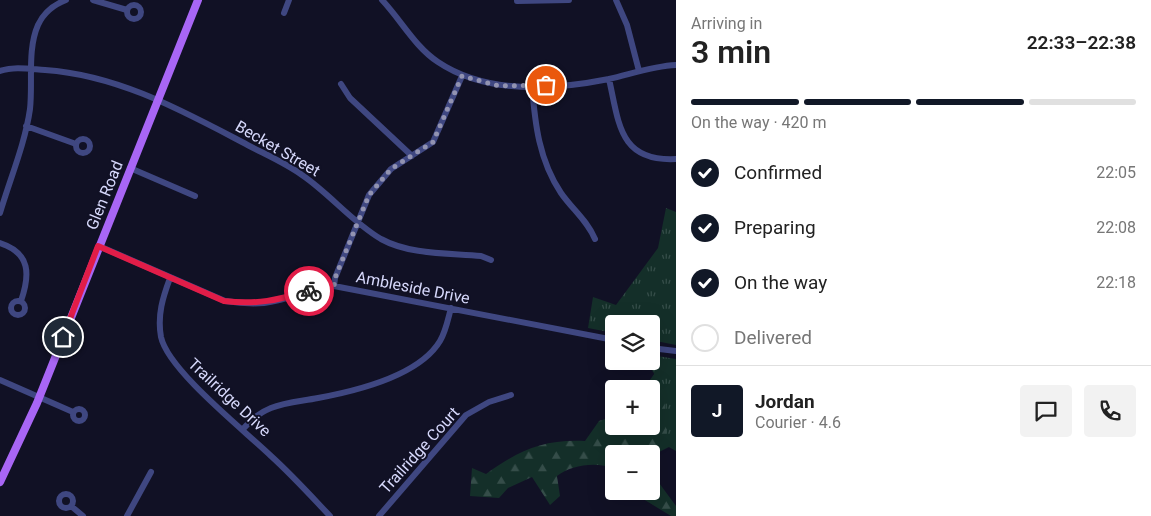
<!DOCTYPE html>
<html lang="en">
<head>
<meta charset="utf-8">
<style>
	:root { --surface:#fff; --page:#f2f2f2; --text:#222; --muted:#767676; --line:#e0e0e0; --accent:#111827 }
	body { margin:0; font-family:Roboto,sans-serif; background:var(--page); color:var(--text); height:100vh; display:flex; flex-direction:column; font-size:19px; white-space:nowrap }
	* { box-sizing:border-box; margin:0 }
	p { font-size:16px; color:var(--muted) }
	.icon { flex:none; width:28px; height:28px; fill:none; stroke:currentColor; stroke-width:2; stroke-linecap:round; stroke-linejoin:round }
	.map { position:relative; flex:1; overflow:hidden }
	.side { display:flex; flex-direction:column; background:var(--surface); width:475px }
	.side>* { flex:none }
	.tools { position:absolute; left:605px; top:315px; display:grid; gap:10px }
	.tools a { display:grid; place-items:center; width:55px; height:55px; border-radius:5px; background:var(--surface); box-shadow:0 5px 20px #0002; font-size:25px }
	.pin { position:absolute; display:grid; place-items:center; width:42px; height:42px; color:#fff; margin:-21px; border:2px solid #fff; border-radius:50%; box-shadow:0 1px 5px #0007 }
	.courier { position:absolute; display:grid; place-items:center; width:50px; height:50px; margin:-25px; border:4px solid #e11d48; border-radius:50%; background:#fff; color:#222; box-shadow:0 1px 6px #0007 }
	.head em { font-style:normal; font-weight:600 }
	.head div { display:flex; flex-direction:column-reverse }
	.head { display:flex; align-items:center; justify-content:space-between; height:85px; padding:0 15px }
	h1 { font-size:32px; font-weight:600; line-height:38px }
	.bar { display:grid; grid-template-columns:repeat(4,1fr); gap:8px 5px; align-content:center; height:60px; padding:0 15px }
	.bar i { height:6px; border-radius:4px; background:var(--line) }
	.bar .selected { background:var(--accent) }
	.bar p { grid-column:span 4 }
	.line { display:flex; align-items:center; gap:12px; padding:0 15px; border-top:1px solid var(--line) }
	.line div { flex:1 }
	.round { display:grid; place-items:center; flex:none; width:52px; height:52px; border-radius:5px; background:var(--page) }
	ol { padding:0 15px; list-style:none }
	li { display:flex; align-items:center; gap:15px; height:55px }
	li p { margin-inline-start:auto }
	li .icon { padding:5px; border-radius:50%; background:var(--accent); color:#fff; stroke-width:4 }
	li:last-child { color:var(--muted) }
	li i { width:28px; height:28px; border:2px solid var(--line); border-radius:50% }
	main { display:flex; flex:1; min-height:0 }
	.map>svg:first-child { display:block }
	.forest { fill:url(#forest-firs) }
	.park { fill:url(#park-tufts) }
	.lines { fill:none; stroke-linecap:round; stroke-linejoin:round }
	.minor { stroke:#3f4781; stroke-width:6 }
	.major { stroke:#a866f5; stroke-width:8 }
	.done { stroke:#9293b1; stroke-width:5; stroke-dasharray:0 9 }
	.route { stroke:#e11d48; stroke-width:6 }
	.labels { text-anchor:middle; stroke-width:4; stroke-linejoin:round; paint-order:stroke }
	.street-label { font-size:16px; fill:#d7d9fc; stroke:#111125 }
</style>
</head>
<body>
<main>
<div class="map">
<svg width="676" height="516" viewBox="0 0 676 516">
	<defs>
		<pattern id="forest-firs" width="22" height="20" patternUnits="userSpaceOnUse" patternTransform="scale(1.25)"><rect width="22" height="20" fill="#142f29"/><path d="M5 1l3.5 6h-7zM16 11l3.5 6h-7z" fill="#354d49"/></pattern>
		<pattern id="park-tufts" width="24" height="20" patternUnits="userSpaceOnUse" patternTransform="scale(1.25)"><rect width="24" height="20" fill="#142f29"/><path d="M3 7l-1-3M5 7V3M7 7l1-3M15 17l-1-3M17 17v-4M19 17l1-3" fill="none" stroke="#354d49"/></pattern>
	</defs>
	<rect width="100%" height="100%" fill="#111125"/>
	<path class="forest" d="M 662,363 L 673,445 L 657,453 L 651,468 L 651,454 L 614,454 L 614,469 C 597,461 571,465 557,476 L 560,496 L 550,505 L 532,477 L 508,488 L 499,498 L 470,496 L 472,468 L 486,474 C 519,450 544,439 585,441 L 599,421 L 614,416 L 614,426 L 651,426 L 651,404 L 655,391 L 647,384 Z
		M 651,472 L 676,506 L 676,516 L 671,516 L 635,494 L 621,491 L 651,491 Z"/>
	<path class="park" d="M 666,208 L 676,212 L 676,345 L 651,340 L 651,324 L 614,324 L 614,333 L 588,328 L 593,297 L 616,305 L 658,248 Z
		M 651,355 L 676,359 L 676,451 L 667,446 L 664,389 L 646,361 L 651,361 Z"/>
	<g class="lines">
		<path class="minor" d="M 93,0 L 127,10
			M 382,0 C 401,20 415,47 438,62 C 487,95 554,90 609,79 C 631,74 653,66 676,65
			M 616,0 L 627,25 L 639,71
			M 517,1 L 569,0
			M127 12a7 7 0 1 1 14 0a7 7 0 1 1-14 0Z
			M 284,13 L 289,0
			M 0,71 C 14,66 30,69 45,70 C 117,75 179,109 242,142 C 262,153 284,162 302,175 C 330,194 352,222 381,239 C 410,255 449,253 481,256 L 491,260
			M 609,79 C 619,123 619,162 676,159
			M 341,84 L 350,98 L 412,156
			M 532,86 C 535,124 539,160 561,193 C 572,209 587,220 595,239
			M 26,126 L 76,144
			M76 146a7 7 0 1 1 14 0a7 7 0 1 1-14 0Z
			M 130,168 L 195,196
			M 0,213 C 10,179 25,144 30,109 C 33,82 27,50 38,25 C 44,12 53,5 66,0
			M 0,243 C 31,253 30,275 21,301
			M 99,246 L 225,301 C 238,303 251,304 264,303 C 288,300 310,290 334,286 L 614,340
			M 170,278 C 163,297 157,315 161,337 C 168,370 244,430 271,456 C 292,475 311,496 330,516
			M 334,286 L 335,278 L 369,195 L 391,169 L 433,142 L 462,76
			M11 308a7 7 0 1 1 14 0a7 7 0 1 1-14 0Z
			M 651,348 L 676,351
			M 0,380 L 73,412
			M73 415a6 6 0 1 1 12 0a6 6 0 1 1-12 0Z
			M 243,429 C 265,403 286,404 318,398 C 356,391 419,376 440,341 C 446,331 448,319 451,308
			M59 501a7 7 0 1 1 14 0a7 7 0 1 1-14 0Z
			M 71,506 L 83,516
			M 127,516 L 151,472
			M 379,516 L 466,415 L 489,402 L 511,395"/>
		<path class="major" d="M 0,482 L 37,403 L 198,0"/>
	</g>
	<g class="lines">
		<path class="done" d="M 309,291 L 334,286 L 335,278 L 369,195 L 391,169 L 433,142 L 462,76 L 499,86 L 546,85"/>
		<path class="route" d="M 63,337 L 98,246 L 224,301 C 257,305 278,300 309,291"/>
	</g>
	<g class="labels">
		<g class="street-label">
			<text transform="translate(278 148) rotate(30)" y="6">Becket Street</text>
			<text transform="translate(104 195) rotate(-68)" y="6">Glen Road</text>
			<text transform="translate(413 287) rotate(11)" y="6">Ambleside Drive</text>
			<text transform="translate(230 397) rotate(43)" y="6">Trailridge Drive</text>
			<text transform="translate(419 450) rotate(-48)" y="6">Trailridge Court</text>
		</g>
	</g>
</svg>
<div class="tools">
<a><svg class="icon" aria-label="layers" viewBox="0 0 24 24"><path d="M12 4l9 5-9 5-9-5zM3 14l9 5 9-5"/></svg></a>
<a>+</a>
<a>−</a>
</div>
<div class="pin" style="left:546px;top:85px;background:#ea580c"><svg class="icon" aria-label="bag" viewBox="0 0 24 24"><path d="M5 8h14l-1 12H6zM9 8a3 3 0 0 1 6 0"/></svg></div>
<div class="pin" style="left:63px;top:337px;background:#1f2937"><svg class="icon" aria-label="home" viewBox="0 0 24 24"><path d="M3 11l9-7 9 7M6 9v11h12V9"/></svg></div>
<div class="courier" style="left:309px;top:291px"><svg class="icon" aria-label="bike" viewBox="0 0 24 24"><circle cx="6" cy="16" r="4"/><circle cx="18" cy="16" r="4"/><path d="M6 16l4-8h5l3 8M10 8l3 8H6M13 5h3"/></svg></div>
</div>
<section class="side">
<div class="head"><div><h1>3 min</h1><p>Arriving in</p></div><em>22:33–22:38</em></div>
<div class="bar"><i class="selected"></i><i class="selected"></i><i class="selected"></i><i></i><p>On the way · 420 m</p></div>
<ol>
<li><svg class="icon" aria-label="check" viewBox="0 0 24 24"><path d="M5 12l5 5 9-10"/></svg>Confirmed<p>22:05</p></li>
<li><svg class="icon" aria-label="check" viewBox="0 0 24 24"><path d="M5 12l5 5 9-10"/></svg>Preparing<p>22:08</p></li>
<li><svg class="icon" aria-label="check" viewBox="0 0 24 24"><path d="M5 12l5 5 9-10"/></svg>On the way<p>22:18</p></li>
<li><i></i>Delivered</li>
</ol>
<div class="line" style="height:90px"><b class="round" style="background:var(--accent);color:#fff">J</b><div><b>Jordan</b><p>Courier · 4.6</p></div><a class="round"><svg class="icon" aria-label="chat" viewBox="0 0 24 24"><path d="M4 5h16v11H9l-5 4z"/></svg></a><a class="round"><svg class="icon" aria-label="phone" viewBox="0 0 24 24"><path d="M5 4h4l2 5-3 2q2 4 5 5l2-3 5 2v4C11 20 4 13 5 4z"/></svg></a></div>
</section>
</main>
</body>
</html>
